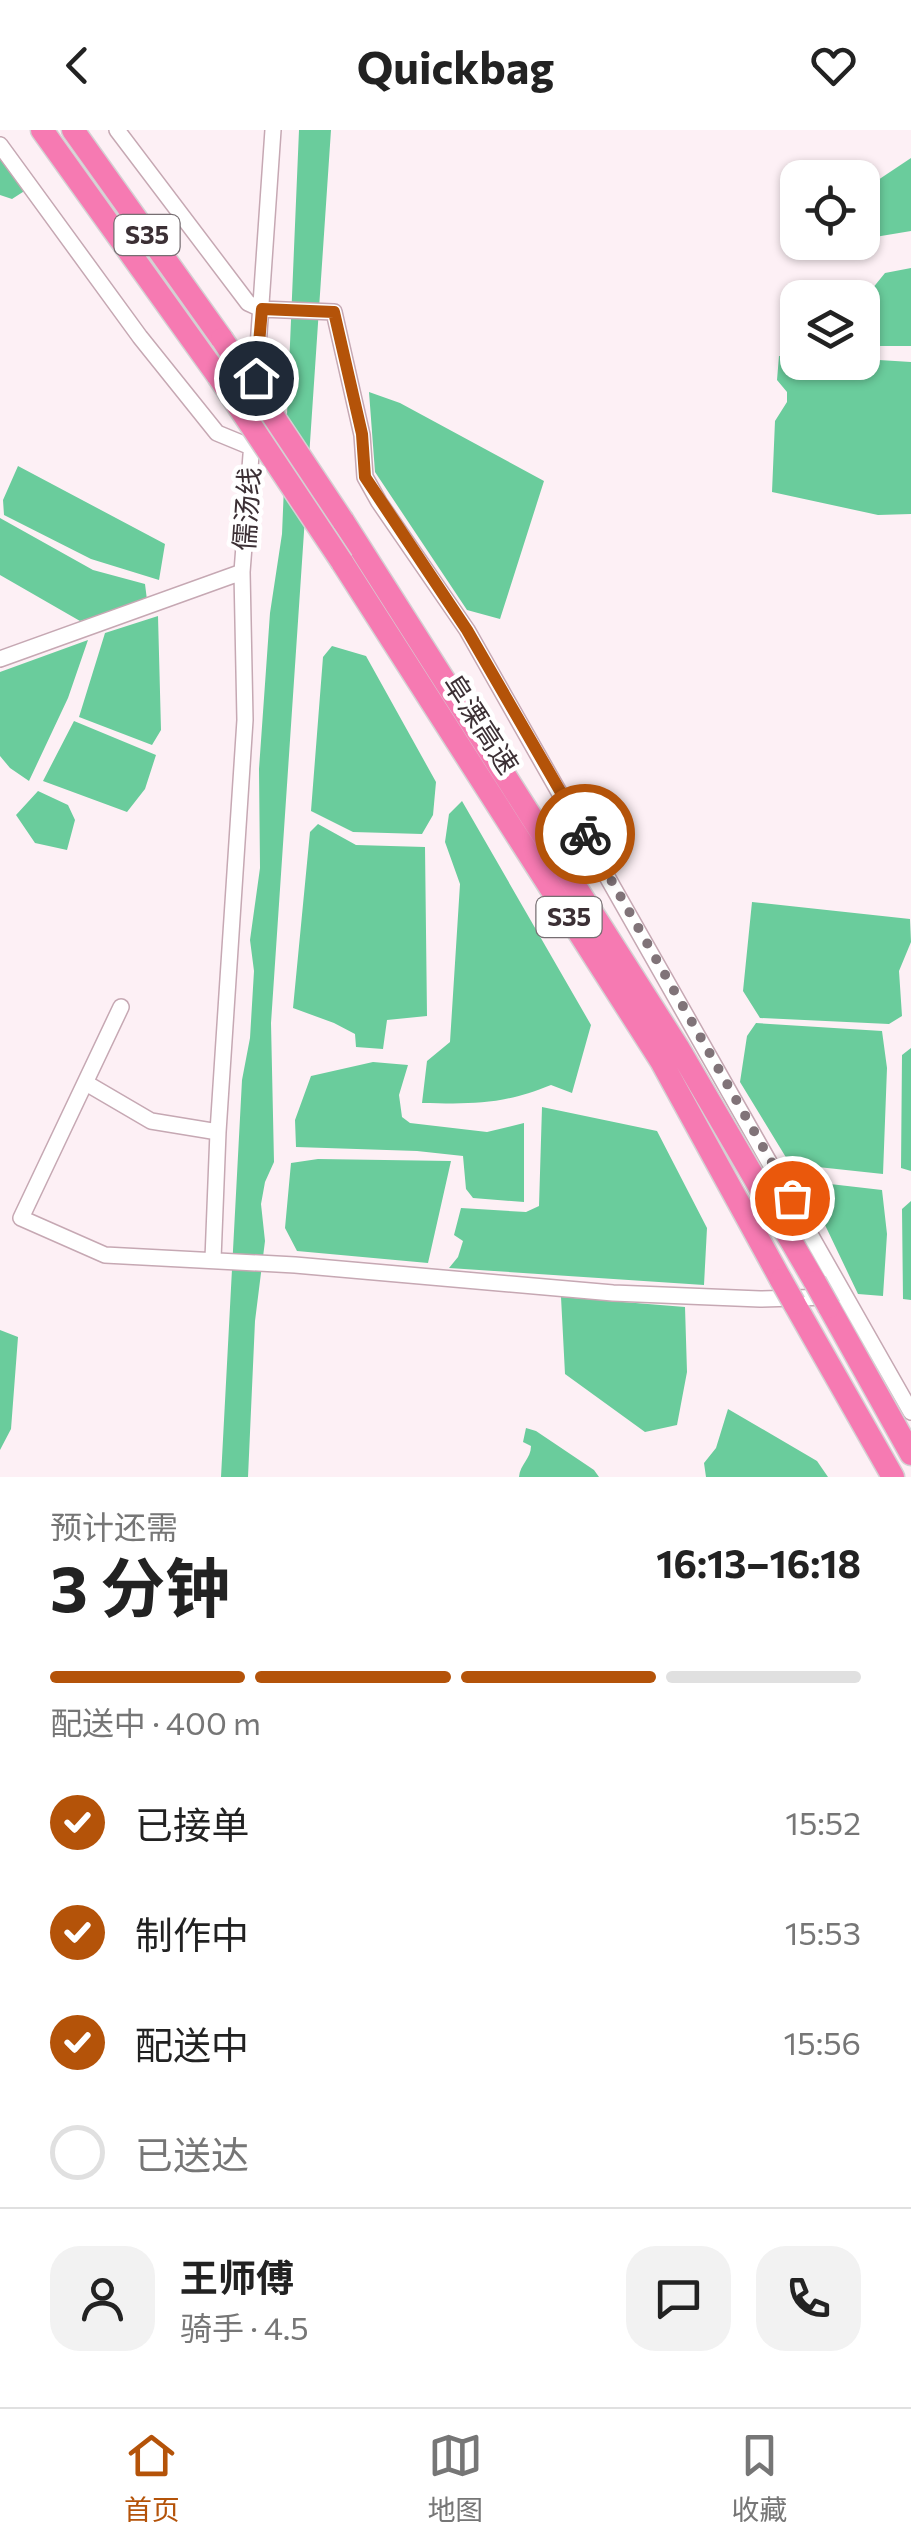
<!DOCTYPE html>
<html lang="zh">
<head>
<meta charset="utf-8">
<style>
	:root { --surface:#fff; --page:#f2f2f2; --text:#222; --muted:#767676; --line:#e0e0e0; --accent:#b45309 }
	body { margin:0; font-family:Commissioner,"Noto Sans SC",sans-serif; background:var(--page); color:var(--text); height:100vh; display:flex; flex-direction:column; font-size:38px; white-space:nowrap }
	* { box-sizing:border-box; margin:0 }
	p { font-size:32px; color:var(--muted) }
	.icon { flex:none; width:55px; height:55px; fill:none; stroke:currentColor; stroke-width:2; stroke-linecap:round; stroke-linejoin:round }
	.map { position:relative; height:1347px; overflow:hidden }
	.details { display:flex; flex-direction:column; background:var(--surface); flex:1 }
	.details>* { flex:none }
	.controls { position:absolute; left:780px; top:30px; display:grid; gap:20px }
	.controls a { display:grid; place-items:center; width:100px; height:100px; border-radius:20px; background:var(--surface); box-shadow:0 2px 8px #0004; font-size:50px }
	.pin { position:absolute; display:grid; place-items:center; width:85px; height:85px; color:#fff; margin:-42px; border:5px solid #fff; border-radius:50%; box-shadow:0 2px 10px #0007 }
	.courier { position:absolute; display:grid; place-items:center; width:100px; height:100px; margin:-50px; border:8px solid #b45309; border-radius:50%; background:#fff; color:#222; box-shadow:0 2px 12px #0007 }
	.overview em { font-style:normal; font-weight:700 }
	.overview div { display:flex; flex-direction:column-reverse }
	.overview { display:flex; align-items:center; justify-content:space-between; height:170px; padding:0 50px }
	h1 { font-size:65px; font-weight:700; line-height:75px }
	.bar { display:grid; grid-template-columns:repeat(4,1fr); gap:15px 10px; align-content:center; height:120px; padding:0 50px }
	.bar i { height:12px; border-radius:8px; background:var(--line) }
	.bar .current { background:var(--accent) }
	.bar p { grid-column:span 4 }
	.line { display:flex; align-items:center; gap:25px; padding:0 50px; border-top:2px solid var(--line) }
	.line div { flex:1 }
	.round { display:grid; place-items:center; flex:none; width:105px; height:105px; border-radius:30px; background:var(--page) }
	ol { padding:0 50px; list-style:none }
	li { display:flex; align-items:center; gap:30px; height:110px }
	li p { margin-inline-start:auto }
	li .icon { padding:10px; border-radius:50%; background:var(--accent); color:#fff; stroke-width:4 }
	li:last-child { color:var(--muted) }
	li i { width:55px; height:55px; border:5px solid var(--line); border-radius:50% }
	header { display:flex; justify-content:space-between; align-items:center; height:130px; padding:0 50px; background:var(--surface); font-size:45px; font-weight:700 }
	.dock { display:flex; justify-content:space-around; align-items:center; height:140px; border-top:2px solid var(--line); background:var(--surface); font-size:28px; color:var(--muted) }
	.dock a { display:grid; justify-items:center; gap:5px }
	.dock .current { color:var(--accent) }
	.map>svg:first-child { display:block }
	.water { fill:#6acc9c }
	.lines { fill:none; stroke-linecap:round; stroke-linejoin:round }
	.minor-casing { stroke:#c6a8b3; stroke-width:18 }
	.highway-casing { stroke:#d4d1d3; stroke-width:25 }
	.minor { stroke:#fff; stroke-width:15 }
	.highway { stroke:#f67ab2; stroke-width:22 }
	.highway-bridge-casing { stroke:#d4d1d3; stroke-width:25; stroke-linecap:butt }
	.highway-bridge { stroke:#f67ab2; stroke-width:22 }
	.done { stroke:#807378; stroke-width:10; stroke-dasharray:0 18 }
	.route { stroke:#b45309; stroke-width:12 }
	.labels { text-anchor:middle; stroke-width:9; stroke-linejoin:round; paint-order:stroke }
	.shield { fill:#fff; stroke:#766e72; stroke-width:2.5 }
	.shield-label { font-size:25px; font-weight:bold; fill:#3c3035 }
	.street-label { font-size:28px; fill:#3c3035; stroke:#fff }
</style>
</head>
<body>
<header><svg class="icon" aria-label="back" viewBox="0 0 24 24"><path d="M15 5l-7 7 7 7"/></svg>Quickbag<svg class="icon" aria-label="heart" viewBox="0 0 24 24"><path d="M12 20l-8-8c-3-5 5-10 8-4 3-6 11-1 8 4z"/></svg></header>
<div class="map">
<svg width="911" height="1347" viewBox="0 0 911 1347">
	<rect width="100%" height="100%" fill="#fdf0f5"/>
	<path class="water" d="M 299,0 L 331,0 L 271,893 L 274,1032 L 265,1052 L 261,1074 L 265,1111 L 255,1191 L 248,1347 L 221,1347 L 242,950 L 250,908 L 254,841 L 250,810 L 260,738 L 259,639 L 270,483 L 282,404 Z
		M 0,23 L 26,60 L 12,69 L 0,65 Z
		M 911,28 L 911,101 L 869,108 L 863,96 L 863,60 Z
		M 911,138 L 911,216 L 865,216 L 863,170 L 885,143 Z
		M 779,226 L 797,226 L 798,232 L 862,232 L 863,229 L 911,232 L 911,384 L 878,385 L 772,362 L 775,291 L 787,272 L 787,262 L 777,250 Z
		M 369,262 L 400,273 L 544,351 L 500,489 L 467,480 L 375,342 Z
		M 18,336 L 165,414 L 159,450 L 91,429 L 4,385 L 3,370 Z
		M 0,388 L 93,440 L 145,454 L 147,470 L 80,491 L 0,445 Z
		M 158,486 L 161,600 L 152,615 L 79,587 L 105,503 Z
		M 88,510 L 68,568 L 29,651 L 10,638 L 0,626 L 0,542 Z
		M 332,516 L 366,526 L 436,652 L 433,685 L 422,704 L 353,702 L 311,681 L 323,527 Z
		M 74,591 L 156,625 L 145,659 L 127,682 L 43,651 Z
		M 38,661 L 68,675 L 75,690 L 67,720 L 35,713 L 16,685 Z
		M 462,671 L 591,895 L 572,963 L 551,955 C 501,975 474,974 422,973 L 427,931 L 450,912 L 460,754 L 445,712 L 449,684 Z
		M 318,694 L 356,715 L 425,717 L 427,886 L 387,890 L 383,919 L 356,917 L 355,904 L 334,893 L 293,878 L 310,702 Z
		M 752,772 L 910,789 L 911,812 L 899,841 L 902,886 L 889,894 L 760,888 L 743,861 Z
		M 756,893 L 882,901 L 887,938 L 883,1044 L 790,1034 L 740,952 L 747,906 Z
		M 911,918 L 911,1041 L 901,1038 L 902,925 Z
		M 373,932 L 408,935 L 399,965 L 402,987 L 410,993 L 487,1002 L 524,993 L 524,1072 L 473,1068 L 466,1059 L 463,1026 L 417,1021 L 296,1017 L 295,990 L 311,946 Z
		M 542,977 L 657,1001 L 707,1098 L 704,1155 L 449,1138 L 458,1127 L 463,1111 L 454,1105 L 461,1078 L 526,1082 L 539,1076 Z
		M 318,1029 L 451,1031 L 428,1133 L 297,1121 L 285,1098 L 291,1033 Z
		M 804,1051 L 882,1060 L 887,1104 L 883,1166 L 858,1164 Z
		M 911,1071 L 911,1170 L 903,1169 L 902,1079 Z
		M 561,1167 L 685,1177 L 687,1242 L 677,1295 L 645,1302 L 565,1244 Z
		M 0,1200 L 18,1207 L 11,1299 L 0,1320 Z
		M 728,1279 L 817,1331 L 828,1347 L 706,1347 L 704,1333 L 716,1318 Z
		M 526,1298 L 536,1301 L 594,1340 L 599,1347 L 519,1347 C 520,1334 531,1329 531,1316 L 523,1312 Z"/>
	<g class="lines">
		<g class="minor-casing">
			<path id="minor" d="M 117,0 L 248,173 L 261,179 L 334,182 L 362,305 L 365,347 L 379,372 L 467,500 L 911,1282
				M 0,15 L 140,207 L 217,303 L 251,317
				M 255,261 L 273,0
				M 0,529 L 242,442 L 253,299
				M 121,877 L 21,1088 L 105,1125 L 295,1135 L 613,1163 L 760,1169 L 829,1167
				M 86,953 L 151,991 L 218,1002
				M 213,1129 L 218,1002 L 245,590 L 242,442"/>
		</g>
		<g class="highway-casing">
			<path id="highway" d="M 42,0 L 218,246
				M 73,0 L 222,209
				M 343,391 L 679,919 L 815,1152
				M 342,432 L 661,931 L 781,1150
				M 794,1173 L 893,1347
				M 829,1177 L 911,1324"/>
		</g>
		<use href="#minor" class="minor"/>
		<use href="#highway" class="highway"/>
		<g class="highway-bridge-casing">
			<path id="highway-bridge" d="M 222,209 L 343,391
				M 218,246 L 342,432
				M 781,1150 L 794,1173
				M 815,1152 L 829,1177"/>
		</g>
		<use href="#highway-bridge" class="highway-bridge"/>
	</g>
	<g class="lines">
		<path class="done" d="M 585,704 L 792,1068"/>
		<path class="route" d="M 256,248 L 262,179 L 334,182 L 362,304 L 365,347 L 467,500 L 585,704"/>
	</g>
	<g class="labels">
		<g class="shield">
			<rect x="114.5" y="85" width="65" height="40" rx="8"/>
			<rect x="536.5" y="767" width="65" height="40" rx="8"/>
		</g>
		<g class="shield-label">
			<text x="147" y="114">S35</text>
			<text x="569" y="796">S35</text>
		</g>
		<g class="street-label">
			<text transform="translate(247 379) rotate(-86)" y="10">儒汤线</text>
			<text transform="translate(481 594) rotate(57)" y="10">阜溧高速</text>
		</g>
	</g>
</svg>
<div class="controls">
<a><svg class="icon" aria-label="locate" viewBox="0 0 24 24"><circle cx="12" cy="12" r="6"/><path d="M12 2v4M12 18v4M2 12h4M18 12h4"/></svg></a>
<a><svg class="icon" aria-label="layers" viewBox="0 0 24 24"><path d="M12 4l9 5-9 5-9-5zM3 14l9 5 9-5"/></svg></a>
</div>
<div class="pin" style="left:792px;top:1068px;background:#ea580c"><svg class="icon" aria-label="bag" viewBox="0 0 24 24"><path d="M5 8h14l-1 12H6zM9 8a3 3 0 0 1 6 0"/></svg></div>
<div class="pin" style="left:256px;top:248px;background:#1f2937"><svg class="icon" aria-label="home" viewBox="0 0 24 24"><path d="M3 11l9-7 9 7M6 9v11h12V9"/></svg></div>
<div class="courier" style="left:585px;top:704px"><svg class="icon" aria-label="bike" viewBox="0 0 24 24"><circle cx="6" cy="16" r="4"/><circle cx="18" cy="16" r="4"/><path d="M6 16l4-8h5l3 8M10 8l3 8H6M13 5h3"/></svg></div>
</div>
<section class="details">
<div class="overview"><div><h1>3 分钟</h1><p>预计还需</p></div><em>16:13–16:18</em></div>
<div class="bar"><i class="current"></i><i class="current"></i><i class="current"></i><i></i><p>配送中 · 400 m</p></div>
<ol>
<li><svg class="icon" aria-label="check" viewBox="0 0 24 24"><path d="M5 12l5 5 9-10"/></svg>已接单<p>15:52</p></li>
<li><svg class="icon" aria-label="check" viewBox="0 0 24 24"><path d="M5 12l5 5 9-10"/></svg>制作中<p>15:53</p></li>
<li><svg class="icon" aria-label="check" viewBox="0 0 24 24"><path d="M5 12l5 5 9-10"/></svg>配送中<p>15:56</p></li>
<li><i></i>已送达</li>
</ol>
<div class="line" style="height:180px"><a class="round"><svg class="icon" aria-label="person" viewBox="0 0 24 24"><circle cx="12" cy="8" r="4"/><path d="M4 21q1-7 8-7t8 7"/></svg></a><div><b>王师傅</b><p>骑手 · 4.5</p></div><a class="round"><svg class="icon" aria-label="chat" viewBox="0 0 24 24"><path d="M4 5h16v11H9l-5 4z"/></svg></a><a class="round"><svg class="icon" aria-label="phone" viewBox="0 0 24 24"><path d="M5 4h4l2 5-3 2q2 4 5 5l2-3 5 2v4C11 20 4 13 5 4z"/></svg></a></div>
</section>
<nav class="dock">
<a class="current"><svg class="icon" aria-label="home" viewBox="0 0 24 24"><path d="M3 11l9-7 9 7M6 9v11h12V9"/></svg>首页</a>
<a><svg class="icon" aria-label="map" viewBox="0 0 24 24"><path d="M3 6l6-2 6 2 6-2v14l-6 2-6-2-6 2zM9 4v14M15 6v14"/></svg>地图</a>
<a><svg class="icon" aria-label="saved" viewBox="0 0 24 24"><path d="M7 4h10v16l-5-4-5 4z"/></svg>收藏</a>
</nav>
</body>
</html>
